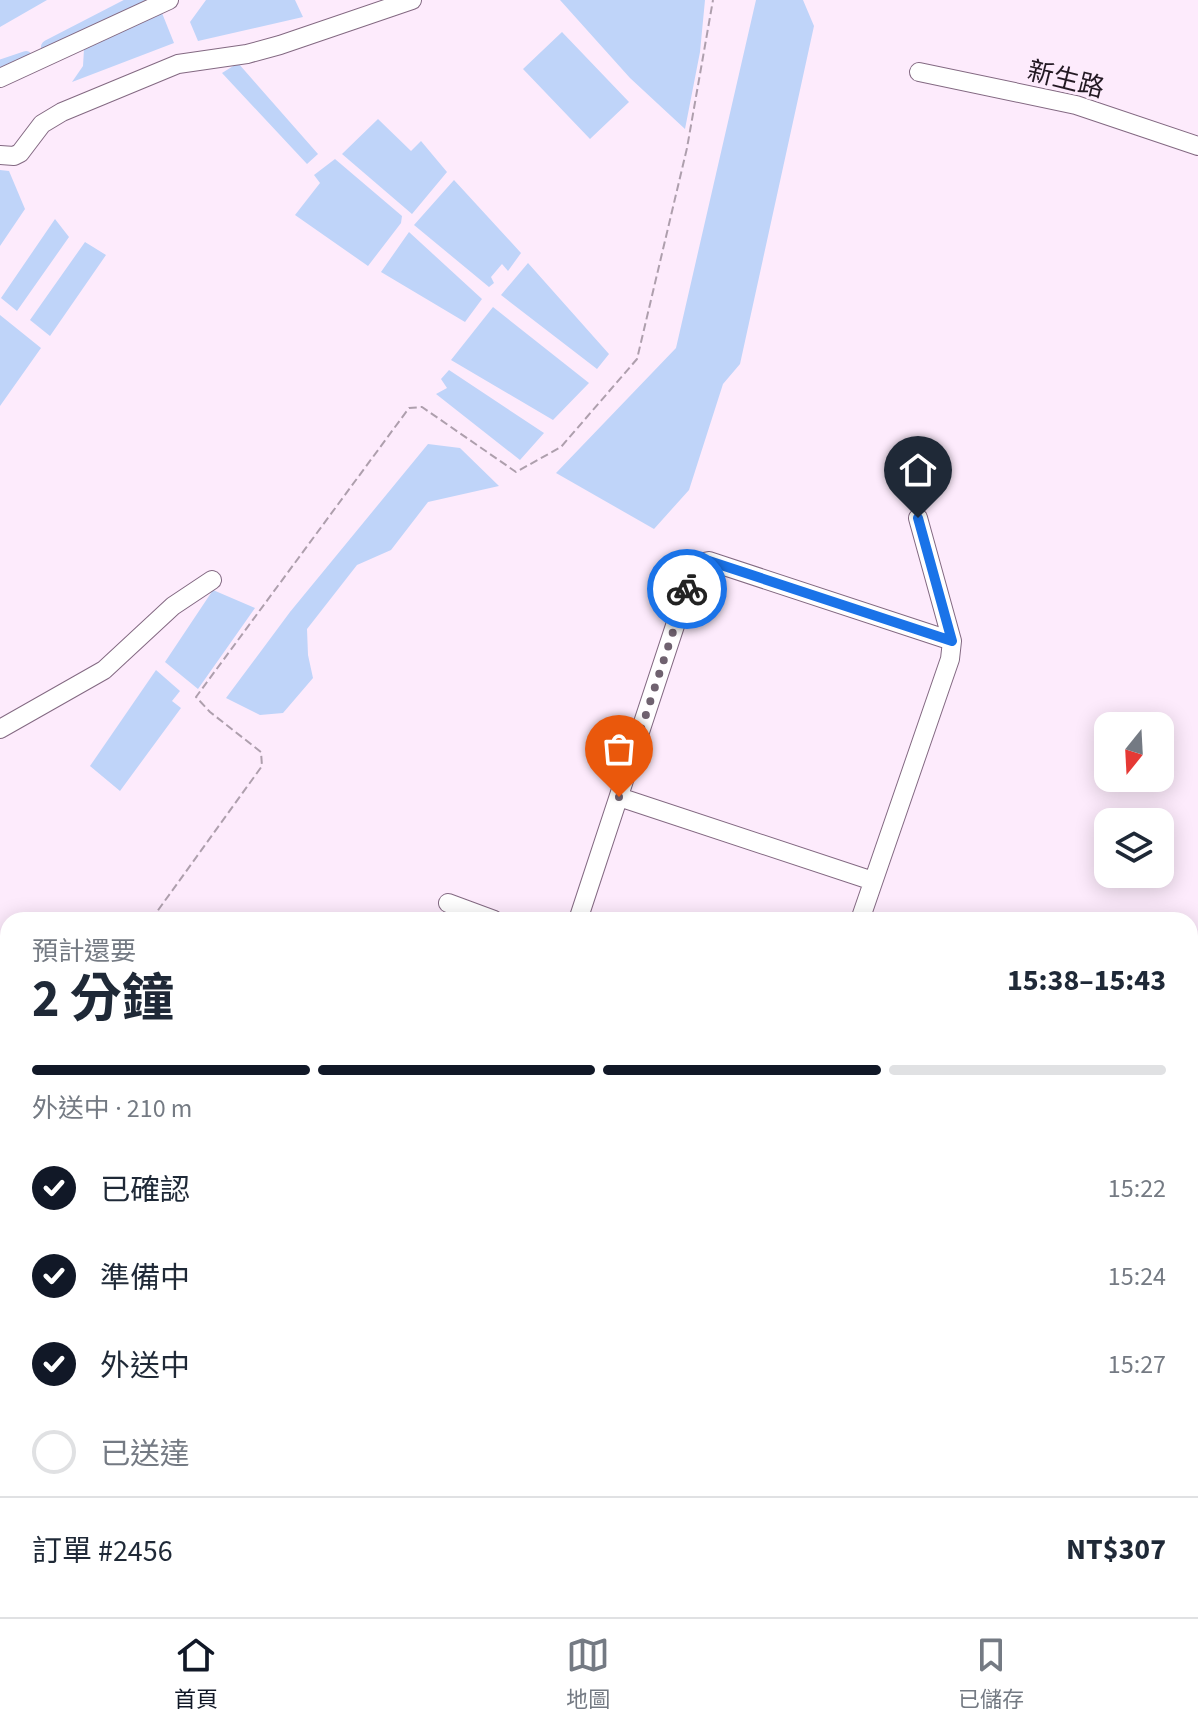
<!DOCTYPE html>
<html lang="zh-TW">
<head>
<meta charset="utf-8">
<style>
	:root { --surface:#fff; --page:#f2f2f3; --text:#1f2937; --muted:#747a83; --line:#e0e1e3; --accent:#111827 }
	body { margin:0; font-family:"Source Sans 3","Noto Sans TC",sans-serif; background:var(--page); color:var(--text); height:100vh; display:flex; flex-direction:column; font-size:30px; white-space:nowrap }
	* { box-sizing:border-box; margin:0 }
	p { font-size:26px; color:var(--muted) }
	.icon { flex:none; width:44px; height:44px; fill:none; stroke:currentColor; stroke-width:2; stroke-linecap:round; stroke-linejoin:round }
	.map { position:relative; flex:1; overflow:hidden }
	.drawer { position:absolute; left:0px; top:912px; width:1198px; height:706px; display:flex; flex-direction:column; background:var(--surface); border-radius:24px 24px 0 0; box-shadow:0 4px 20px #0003 }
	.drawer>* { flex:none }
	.needle { width:52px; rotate:198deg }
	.fabs { position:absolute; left:1094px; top:712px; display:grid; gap:16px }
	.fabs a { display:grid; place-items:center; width:80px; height:80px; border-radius:16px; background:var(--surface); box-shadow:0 4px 20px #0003; font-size:40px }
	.pin { position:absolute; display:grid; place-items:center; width:68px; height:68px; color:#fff; margin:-82px -34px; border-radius:50% 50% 50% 0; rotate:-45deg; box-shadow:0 0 8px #0007 }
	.pin .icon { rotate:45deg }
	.courier { position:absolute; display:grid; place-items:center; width:80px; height:80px; margin:-40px; border:6px solid #1a73e8; border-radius:50%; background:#fff; color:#222; box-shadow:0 2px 10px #0007 }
	.head em { font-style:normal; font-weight:700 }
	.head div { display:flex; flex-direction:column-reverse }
	.head { display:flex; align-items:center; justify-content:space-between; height:136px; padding:0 32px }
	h1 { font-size:52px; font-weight:700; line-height:60px }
	.bar { display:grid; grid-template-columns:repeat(4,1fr); gap:12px 8px; align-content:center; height:96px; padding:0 32px }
	.bar i { height:10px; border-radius:6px; background:var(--line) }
	.bar .active { background:var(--accent) }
	.bar p { grid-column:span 4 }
	.line { display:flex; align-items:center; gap:20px; padding:0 32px; border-top:2px solid var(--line) }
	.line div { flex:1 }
	ol { padding:0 32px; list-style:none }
	li { display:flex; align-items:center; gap:24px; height:88px }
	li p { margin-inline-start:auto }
	li .icon { padding:8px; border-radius:50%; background:var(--accent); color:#fff; stroke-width:4 }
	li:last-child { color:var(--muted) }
	li i { width:44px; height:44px; border:4px solid var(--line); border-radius:50% }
	.tab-bar { display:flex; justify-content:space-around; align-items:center; height:112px; border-top:2px solid var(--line); background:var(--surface); font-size:22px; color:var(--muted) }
	.tab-bar a { display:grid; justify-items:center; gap:4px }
	.tab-bar .active { color:var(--accent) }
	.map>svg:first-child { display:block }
	.water { fill:#bfd4f9 }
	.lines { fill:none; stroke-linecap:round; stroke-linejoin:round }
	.stream { stroke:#bfd4f9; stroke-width:4 }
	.canal { stroke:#bfd4f9; stroke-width:14 }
	.minor-casing { stroke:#836982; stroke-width:20 }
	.path { stroke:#ae9fad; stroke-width:2; stroke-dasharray:8 4; stroke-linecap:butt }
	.minor { stroke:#fff; stroke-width:18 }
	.done { stroke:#6f626f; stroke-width:8; stroke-dasharray:0 14.4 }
	.route { stroke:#1a73e8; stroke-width:10 }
	.labels { text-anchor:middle; stroke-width:6; stroke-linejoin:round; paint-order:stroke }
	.street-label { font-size:26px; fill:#231923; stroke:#fdebfc }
</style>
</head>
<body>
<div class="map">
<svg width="1198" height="1617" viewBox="0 0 1198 1617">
	<rect width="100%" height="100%" fill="#fdebfc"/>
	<path class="water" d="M 0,0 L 47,0 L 0,27 Z
		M 206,0 L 295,0 L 303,17 L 198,41 L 190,22 Z
		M 560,0 L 705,0 L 700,52 L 685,129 L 630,78 Z
		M 756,0 L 803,0 L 814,26 L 740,364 L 723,384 L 689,490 L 654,529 L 556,473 L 676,348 Z
		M 162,13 L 174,43 L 72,82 L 83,66 L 84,49 Z
		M 562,32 L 629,102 L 590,139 L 523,69 Z
		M 238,63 L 318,154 L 307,164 L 222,73 Z
		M 378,119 L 411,151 L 421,141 L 447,172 L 412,214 L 342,154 Z
		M 335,159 L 402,216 L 401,223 L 368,266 L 295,215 L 320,183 L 314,175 Z
		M 0,170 L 9,171 L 25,209 L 0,246 Z
		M 454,180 L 521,253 L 508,271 L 502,264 L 491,277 L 494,283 L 489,287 L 414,225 Z
		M 55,219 L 69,237 L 17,311 L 1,298 Z
		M 409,232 L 482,299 L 465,322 L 381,272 Z
		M 85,242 L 106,255 L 50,336 L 30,320 Z
		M 528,263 L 609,354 L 597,369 L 501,295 Z
		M 493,307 L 589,383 L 553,420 L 451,360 Z
		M 0,315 L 41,348 L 0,406 Z
		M 449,370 L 544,433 L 520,460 L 436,394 L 447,388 L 441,379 Z
		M 428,444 L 460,448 L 499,486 L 428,502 L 391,550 L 357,565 L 307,629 L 308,655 L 313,678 L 283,713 L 260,715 L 226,698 L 290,612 Z
		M 213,590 L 255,608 L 198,689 L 165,662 Z
		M 156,670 L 180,691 L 172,701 L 181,708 L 120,791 L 90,766 Z
		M 560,1610 L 607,1610 L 606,1616 L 600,1617 L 559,1617 Z
		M 902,1610 L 1047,1610 L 1054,1617 L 907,1617 Z"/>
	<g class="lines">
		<path class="stream" d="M 857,1617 L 860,1610"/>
		<path class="canal" d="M 48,47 L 139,0
			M 0,67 L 26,58"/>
		<g class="minor-casing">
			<path id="minor" d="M 919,72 L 1076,105 L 1198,146
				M 0,78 L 169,0
				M 0,155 L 14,156 L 20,153 L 42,124 L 62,112 L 178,64 L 247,54 L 280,45 L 412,0
				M 0,729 L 104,670 L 173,606 L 212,580
				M 619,797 L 873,881
				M 448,903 L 494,920
				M 578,920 L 693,571 L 699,563 L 709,561 L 952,641
				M 860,920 L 950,659 L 952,641 L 918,518
				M 1190,1189 L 1198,1162
				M 0,1206 L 8,1206
				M 1190,1275 L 1198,1249
				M 1190,1299 L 1198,1299
				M 1190,1374 L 1198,1399
				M 1128,1610 L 1130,1617
				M 1169,1610 L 1170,1617"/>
		</g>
		<path class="path" d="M 151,920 L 262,766 L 261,752 L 210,712 L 196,697 L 409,408 L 422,407 L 516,472 L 561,447 L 637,359 L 687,148 L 713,0
			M 0,1128 L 8,1117"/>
		<use href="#minor" class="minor"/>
	</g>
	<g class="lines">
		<path class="done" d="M 619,797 L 687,589"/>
		<path class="route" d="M 687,589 L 693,571 L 699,563 L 709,561 L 952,641 L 918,518"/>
	</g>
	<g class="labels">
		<g class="street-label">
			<text transform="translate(1066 79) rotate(14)" y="9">新生路</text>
		</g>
	</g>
</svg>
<div class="fabs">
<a><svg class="needle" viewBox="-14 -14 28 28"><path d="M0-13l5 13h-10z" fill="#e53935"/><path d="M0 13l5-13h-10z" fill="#747a83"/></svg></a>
<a><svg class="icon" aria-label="layers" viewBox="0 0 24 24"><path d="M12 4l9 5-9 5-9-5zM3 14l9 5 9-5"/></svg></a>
</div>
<div class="pin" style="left:619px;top:797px;background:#ea580c"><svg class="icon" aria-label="bag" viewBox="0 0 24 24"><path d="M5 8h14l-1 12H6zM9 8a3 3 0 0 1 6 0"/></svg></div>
<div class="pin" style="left:918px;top:518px;background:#1f2937"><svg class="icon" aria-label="home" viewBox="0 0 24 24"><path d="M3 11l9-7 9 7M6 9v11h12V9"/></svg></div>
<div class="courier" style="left:687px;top:589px"><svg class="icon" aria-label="bike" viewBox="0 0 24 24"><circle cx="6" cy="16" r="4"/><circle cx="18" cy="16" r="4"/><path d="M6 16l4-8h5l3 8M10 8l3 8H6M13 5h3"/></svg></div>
<section class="drawer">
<div class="head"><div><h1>2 分鐘</h1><p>預計還要</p></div><em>15:38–15:43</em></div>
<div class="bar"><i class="active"></i><i class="active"></i><i class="active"></i><i></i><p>外送中 · 210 m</p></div>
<ol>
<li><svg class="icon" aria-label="check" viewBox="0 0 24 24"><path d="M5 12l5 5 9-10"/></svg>已確認<p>15:22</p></li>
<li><svg class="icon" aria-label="check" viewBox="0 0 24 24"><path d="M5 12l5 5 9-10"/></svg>準備中<p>15:24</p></li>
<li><svg class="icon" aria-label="check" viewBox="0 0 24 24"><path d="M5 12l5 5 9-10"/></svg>外送中<p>15:27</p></li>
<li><i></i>已送達</li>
</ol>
<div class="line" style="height:104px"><div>訂單 #2456</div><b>NT$307</b></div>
</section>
</div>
<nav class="tab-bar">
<a class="active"><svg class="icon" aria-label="home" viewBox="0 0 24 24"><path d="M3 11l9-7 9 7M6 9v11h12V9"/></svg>首頁</a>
<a><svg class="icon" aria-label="map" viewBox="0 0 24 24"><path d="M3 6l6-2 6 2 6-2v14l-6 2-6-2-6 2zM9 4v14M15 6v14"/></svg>地圖</a>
<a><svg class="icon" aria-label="saved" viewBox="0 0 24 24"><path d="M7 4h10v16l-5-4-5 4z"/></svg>已儲存</a>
</nav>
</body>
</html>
